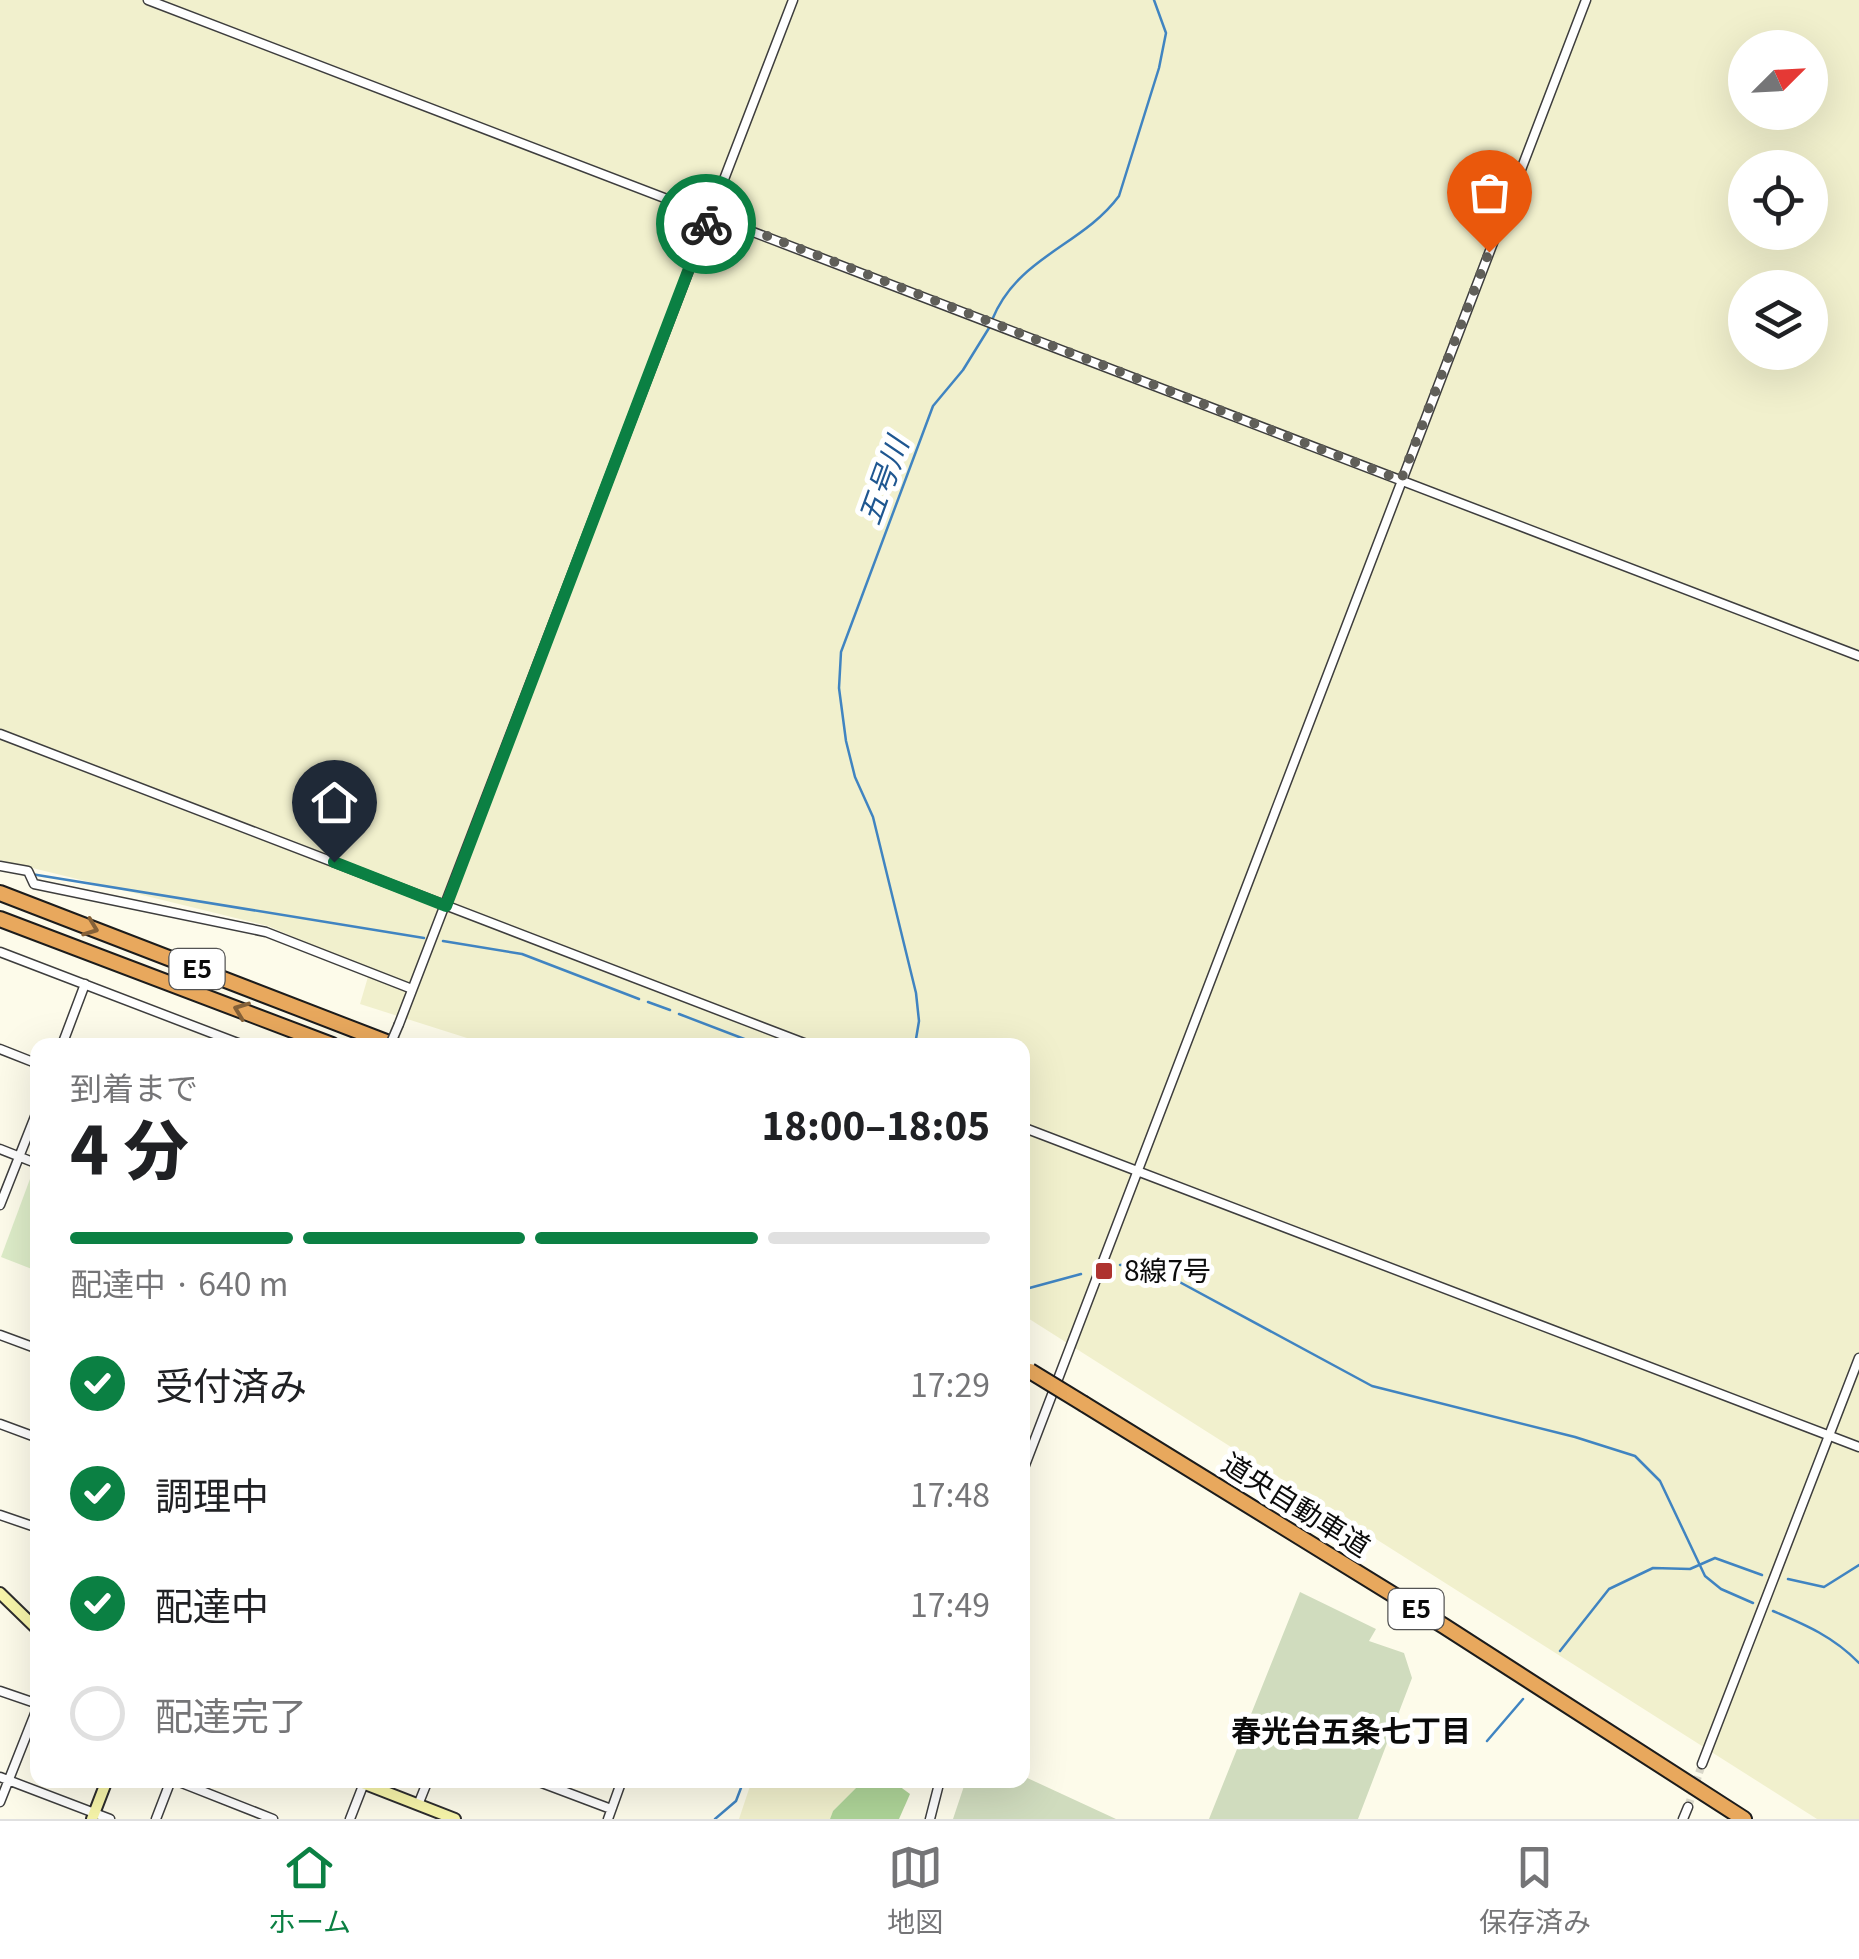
<!DOCTYPE html>
<html lang="ja">
<head>
<meta charset="utf-8">
<style>
	:root { --surface:#fff; --page:#f2f2f2; --text:#202124; --muted:#757577; --line:#e0e0e0; --accent:#0b8043 }
	body { margin:0; font-family:Georgia,"Noto Sans JP",serif; background:var(--page); color:var(--text); height:100vh; display:flex; flex-direction:column; font-size:38px; white-space:nowrap }
	* { box-sizing:border-box; margin:0 }
	p { font-size:32px; color:var(--muted) }
	.icon { flex:none; width:55px; height:55px; fill:none; stroke:currentColor; stroke-width:2; stroke-linecap:round; stroke-linejoin:round }
	.map { position:relative; flex:1; overflow:hidden }
	.drawer { position:absolute; left:30px; top:1038px; width:1000px; height:750px; display:flex; flex-direction:column; background:var(--surface); border-radius:20px; box-shadow:0 10px 40px #0002 }
	.drawer>* { flex:none }
	.needle { width:65px; rotate:66deg }
	.controls { position:absolute; left:1728px; top:30px; display:grid; gap:20px }
	.controls a { display:grid; place-items:center; width:100px; height:100px; border-radius:50%; background:var(--surface); box-shadow:0 10px 40px #0002; font-size:50px }
	.pin { position:absolute; display:grid; place-items:center; width:85px; height:85px; color:#fff; margin:-102px -42px; border-radius:50% 50% 50% 0; rotate:-45deg; box-shadow:0 0 10px #0007 }
	.pin .icon { rotate:45deg }
	.courier { position:absolute; display:grid; place-items:center; width:100px; height:100px; margin:-50px; border:8px solid #0b8043; border-radius:50%; background:#fff; color:#222; box-shadow:0 2px 12px #0007 }
	.headline em { font-style:normal; font-weight:800 }
	.headline div { display:flex; flex-direction:column-reverse }
	.headline { display:flex; align-items:center; justify-content:space-between; height:170px; padding:0 40px }
	h1 { font-size:65px; font-weight:800; line-height:75px }
	.bar { display:grid; grid-template-columns:repeat(4,1fr); gap:15px 10px; align-content:center; height:120px; padding:0 40px }
	.bar i { height:12px; border-radius:8px; background:var(--line) }
	.bar .selected { background:var(--accent) }
	.bar p { grid-column:span 4 }
	ol { padding:0 40px; list-style:none }
	li { display:flex; align-items:center; gap:30px; height:110px }
	li p { margin-inline-start:auto }
	li .icon { padding:10px; border-radius:50%; background:var(--accent); color:#fff; stroke-width:4 }
	li:last-child { color:var(--muted) }
	li i { width:55px; height:55px; border:5px solid var(--line); border-radius:50% }
	.tab-bar { display:flex; justify-content:space-around; align-items:center; height:140px; border-top:2px solid var(--line); background:var(--surface); font-size:28px; color:var(--muted) }
	.tab-bar a { display:grid; justify-items:center; gap:5px }
	.tab-bar .selected { color:var(--accent) }
	.map>svg:first-child { display:block }
	.farmland { fill:#f1f0cd; fill-rule:evenodd }
	.forest { fill:#aed498 }
	.cemetery { fill:#d0dcbe }
	.pitch { fill:#ddecc8 }
	.lines { fill:none; stroke-linecap:round; stroke-linejoin:round }
	.stream { stroke:#4084c1; stroke-width:2.5 }
	.street-tunnel { stroke:#d9d7c9; stroke-width:8; stroke-dasharray:8 4; stroke-linecap:butt }
	.street-casing { stroke:#3e3e3e; stroke-width:11 }
	.secondary-casing { stroke:#2d2d2d; stroke-width:14 }
	.highway-casing { stroke:#1c1c1c; stroke-width:18 }
	.street { stroke:#fff; stroke-width:8 }
	.secondary { stroke:#f8f6aa; stroke-width:10 }
	.highway { stroke:#e8a85d; stroke-width:14 }
	.street-bridge-casing { stroke:#3e3e3e; stroke-width:11; stroke-linecap:butt }
	.highway-bridge-casing { stroke:#1c1c1c; stroke-width:18; stroke-linecap:butt }
	.street-bridge { stroke:#fff; stroke-width:8 }
	.highway-bridge { stroke:#e8a85d; stroke-width:14 }
	.oneway { stroke:#856138 }
	.done { stroke:#605f59; stroke-width:10; stroke-dasharray:0 18 }
	.route { stroke:#0b8043; stroke-width:12 }
	.poi-dot { fill:#ae332f; stroke:#fff; stroke-width:4 }
	.labels { text-anchor:middle; stroke-width:10; stroke-linejoin:round; paint-order:stroke }
	.shield { fill:#fff; stroke:#545454; stroke-width:2.5 }
	.shield-label { font-size:25px; font-weight:bold; fill:#0b0b0b }
	.poi-label { font-size:28px; fill:#0b0b0b; stroke:#fff; text-anchor:start }
	.street-label { font-size:28px; fill:#0b0b0b; stroke:#fff }
	.water-label { font-size:30px; font-style:italic; fill:#1f5791; stroke:#fff }
	.neighbourhood-label { font-size:30px; font-weight:bold; fill:#0b0b0b; stroke:#fff }
</style>
</head>
<body>
<div class="map">
<svg width="1859" height="1819" viewBox="0 0 1859 1819">
	<rect width="100%" height="100%" fill="#fdfbea"/>
	<path class="farmland" d="M 0,0 L 1859,0 L 1859,1819 L 1817,1819 L 1023,1315 L 1022,1045 L 489,1045 L 360,1004 L 370,970 L 268,926 L 0,860 ZM 1745,48 L 1810,48 L 1810,112 L 1745,112 ZM 1745,168 L 1810,168 L 1810,232 L 1745,232 ZM 1745,288 L 1810,288 L 1810,352 L 1745,352 Z
		M 752,1780 L 864,1780 L 833,1811 L 830,1819 L 739,1819 Z"/>
	<path class="forest" d="M 864,1780 L 891,1780 L 910,1794 L 899,1819 L 830,1819 L 833,1811 Z"/>
	<path class="cemetery" d="M 1300,1592 L 1376,1629 L 1369,1641 L 1404,1653 L 1412,1678 L 1358,1819 L 1209,1819 Z
		M 1023,1776 L 1116,1819 L 953,1819 L 966,1780 L 1022,1780 Z"/>
	<path class="pitch" d="M 30,1179 L 37,1182 L 37,1271 L 1,1257 Z"/>
	<g class="lines">
		<path class="stream" d="M 992,320 C 1018,256 1082,246 1119,196 L 1159,68 L 1166,33 L 1154,0
			M 31,874 L 424,938
			M 443,941 L 522,954 L 639,999
			M 648,1002 L 670,1010
			M 679,1014 L 760,1045
			M 915,1045 L 919,1021 L 916,993 L 873,817 L 855,777 L 846,741 L 839,688 L 841,652 L 933,406 L 963,370 L 989,328
			M 1120,1265 L 1132,1264 L 1161,1272 L 1372,1386 L 1575,1437 L 1635,1456 L 1660,1481 L 1705,1576 L 1721,1589 L 1753,1603
			M 1022,1290 L 1081,1274
			M 1788,1579 L 1824,1587 L 1859,1565
			M 1773,1611 C 1806,1625 1834,1637 1859,1663
			M 1560,1651 L 1609,1589 L 1653,1568 L 1690,1569 L 1715,1558 L 1762,1575
			M 1487,1741 L 1523,1699
			M 715,1819 L 736,1801 L 744,1780"/>
		<path class="street-tunnel" d="M 1688,1807 L 1702,1764"/>
		<g class="street-casing">
			<path id="street" d="M 148,0 L 1859,656
				M 0,734 L 809,1045
				M 0,866 L 28,871 L 34,884 L 266,932 L 412,989
				M 0,952 L 243,1045
				M 399,1024 L 793,0
				M 62,1045 L 85,984
				M 0,1049 L 38,1064
				M 1022,1127 L 1859,1447
				M 0,1149 L 38,1164
				M 0,1205 L 38,1109
				M 0,1335 L 38,1349
				M 0,1424 L 38,1438
				M 1022,1473 L 1586,0
				M 0,1515 L 38,1528
				M 0,1691 L 38,1704
				M 1702,1764 L 1859,1358
				M 0,1777 L 110,1819
				M 174,1780 L 273,1819
				M 534,1780 L 611,1809
				M 0,1802 L 38,1706
				M 418,1805 L 428,1780
				M 156,1819 L 171,1780
				M 350,1819 L 364,1783
				M 608,1819 L 622,1780
				M 930,1819 L 940,1780
				M 1683,1819 L 1688,1807"/>
		</g>
		<g class="secondary-casing">
			<path id="secondary" d="M 0,1593 L 38,1630
				M 355,1780 L 455,1819
				M 92,1819 L 107,1780"/>
		</g>
		<g class="highway-casing">
			<path id="highway" d="M 0,893 L 394,1045
				M 0,919 L 332,1045
				M 1084,1404 L 1444,1626 L 1744,1819"/>
		</g>
		<use href="#street" class="street"/>
		<use href="#secondary" class="secondary"/>
		<use href="#highway" class="highway"/>
		<g class="street-bridge-casing">
			<path id="street-bridge" d="M 390,1045 L 399,1024"/>
		</g>
		<g class="highway-bridge-casing">
			<path id="highway-bridge" d="M 1030,1371 L 1084,1404"/>
		</g>
		<use href="#street-bridge" class="street-bridge"/>
		<use href="#highway-bridge" class="highway-bridge"/>
	</g>
	<defs><path id="oneway-chevron" d="M-2-3.5L2.5 0L-2 3.5" fill="none" stroke-width="1.6" stroke-linecap="round" stroke-linejoin="round" transform="scale(2.5)"/></defs>
	<g class="oneway">
		<use href="#oneway-chevron" transform="translate(91 928) rotate(21)"/>
		<use href="#oneway-chevron" transform="translate(241 1010) rotate(-159)"/>
	</g>
	<g class="lines">
		<path class="done" d="M 706,224 L 710,214 L 1401,480 L 1489,252"/>
		<path class="route" d="M 334,862 L 446,906 L 706,224"/>
	</g>
	<rect class="poi-dot" x="1094" y="1261" width="20" height="20" rx="5"/>
	<g class="labels">
		<g class="shield">
			<rect x="169.5" y="949" width="55" height="40" rx="8"/>
			<rect x="1388.5" y="1589" width="55" height="40" rx="8"/>
		</g>
		<g class="shield-label">
			<text x="197" y="978">E5</text>
			<text x="1416" y="1618">E5</text>
		</g>
		<g class="poi-label">
			<text x="1124" y="1281">8線7号</text>
		</g>
		<g class="street-label">
			<text transform="translate(1296 1505) rotate(32)" y="10">道央自動車道</text>
		</g>
		<g class="water-label">
			<text transform="translate(884 481) rotate(-70)" y="10">五号川</text>
		</g>
		<g class="neighbourhood-label">
			<text x="1351" y="1742">春光台五条七丁目</text>
		</g>
	</g>
</svg>
<div class="controls">
<a><svg class="needle" viewBox="-14 -14 28 28"><path d="M0-13l5 13h-10z" fill="#e53935"/><path d="M0 13l5-13h-10z" fill="#757577"/></svg></a>
<a><svg class="icon" aria-label="locate" viewBox="0 0 24 24"><circle cx="12" cy="12" r="6"/><path d="M12 2v4M12 18v4M2 12h4M18 12h4"/></svg></a>
<a><svg class="icon" aria-label="layers" viewBox="0 0 24 24"><path d="M12 4l9 5-9 5-9-5zM3 14l9 5 9-5"/></svg></a>
</div>
<div class="pin" style="left:1489px;top:252px;background:#ea580c"><svg class="icon" aria-label="bag" viewBox="0 0 24 24"><path d="M5 8h14l-1 12H6zM9 8a3 3 0 0 1 6 0"/></svg></div>
<div class="pin" style="left:334px;top:862px;background:#1f2937"><svg class="icon" aria-label="home" viewBox="0 0 24 24"><path d="M3 11l9-7 9 7M6 9v11h12V9"/></svg></div>
<div class="courier" style="left:706px;top:224px"><svg class="icon" aria-label="bike" viewBox="0 0 24 24"><circle cx="6" cy="16" r="4"/><circle cx="18" cy="16" r="4"/><path d="M6 16l4-8h5l3 8M10 8l3 8H6M13 5h3"/></svg></div>
<section class="drawer">
<div class="headline"><div><h1>4 分</h1><p>到着まで</p></div><em>18:00–18:05</em></div>
<div class="bar"><i class="selected"></i><i class="selected"></i><i class="selected"></i><i></i><p>配達中 · 640 m</p></div>
<ol>
<li><svg class="icon" aria-label="check" viewBox="0 0 24 24"><path d="M5 12l5 5 9-10"/></svg>受付済み<p>17:29</p></li>
<li><svg class="icon" aria-label="check" viewBox="0 0 24 24"><path d="M5 12l5 5 9-10"/></svg>調理中<p>17:48</p></li>
<li><svg class="icon" aria-label="check" viewBox="0 0 24 24"><path d="M5 12l5 5 9-10"/></svg>配達中<p>17:49</p></li>
<li><i></i>配達完了</li>
</ol>
</section>
</div>
<nav class="tab-bar">
<a class="selected"><svg class="icon" aria-label="home" viewBox="0 0 24 24"><path d="M3 11l9-7 9 7M6 9v11h12V9"/></svg>ホーム</a>
<a><svg class="icon" aria-label="map" viewBox="0 0 24 24"><path d="M3 6l6-2 6 2 6-2v14l-6 2-6-2-6 2zM9 4v14M15 6v14"/></svg>地図</a>
<a><svg class="icon" aria-label="saved" viewBox="0 0 24 24"><path d="M7 4h10v16l-5-4-5 4z"/></svg>保存済み</a>
</nav>
</body>
</html>
